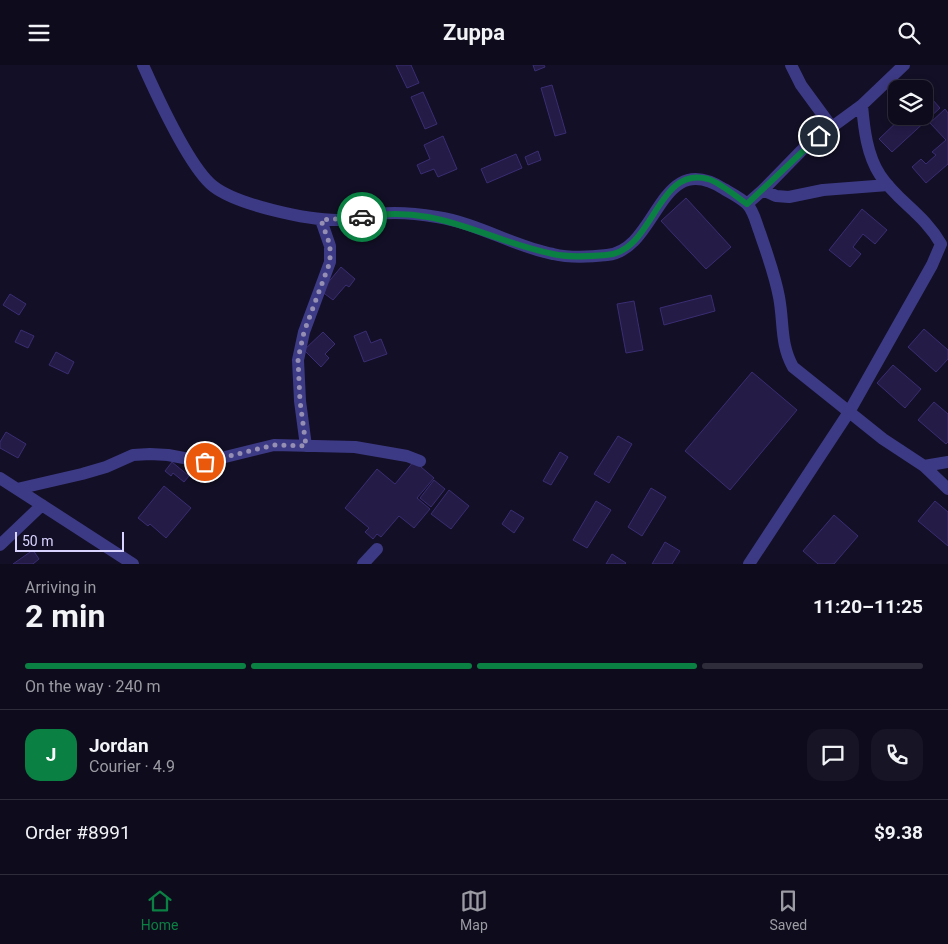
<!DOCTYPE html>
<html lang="en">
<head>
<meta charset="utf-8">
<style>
	:root { --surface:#0e0b1c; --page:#171425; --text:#f1f3f6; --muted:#9b9ba3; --line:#2e2b3b; --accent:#0b8043 }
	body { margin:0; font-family:Roboto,sans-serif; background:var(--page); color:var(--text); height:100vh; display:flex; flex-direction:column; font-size:19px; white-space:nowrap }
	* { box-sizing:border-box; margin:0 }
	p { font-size:16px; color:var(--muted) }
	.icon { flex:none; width:28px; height:28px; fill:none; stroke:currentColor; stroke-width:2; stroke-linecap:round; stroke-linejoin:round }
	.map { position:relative; height:499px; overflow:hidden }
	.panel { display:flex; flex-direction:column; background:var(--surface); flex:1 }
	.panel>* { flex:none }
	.controls { position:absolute; left:888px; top:15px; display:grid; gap:10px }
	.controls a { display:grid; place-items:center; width:45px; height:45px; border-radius:10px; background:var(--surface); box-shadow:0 2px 8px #0003,0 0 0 1px var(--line); font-size:25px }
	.scale { position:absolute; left:15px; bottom:12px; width:109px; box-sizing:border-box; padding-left:5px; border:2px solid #d9d4ff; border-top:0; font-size:14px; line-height:18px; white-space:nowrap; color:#d9d4ff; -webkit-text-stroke:4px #130f26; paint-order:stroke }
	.pin { position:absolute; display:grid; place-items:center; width:42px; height:42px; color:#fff; margin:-21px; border:2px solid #fff; border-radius:50%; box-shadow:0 1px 5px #0007 }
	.courier { position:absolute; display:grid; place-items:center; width:50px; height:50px; margin:-25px; border:4px solid #0b8043; border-radius:50%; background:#fff; color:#222; box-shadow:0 1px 6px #0007 }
	.head em { font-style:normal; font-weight:700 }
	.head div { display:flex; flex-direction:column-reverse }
	.head { display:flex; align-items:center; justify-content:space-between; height:85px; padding:0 25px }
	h1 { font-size:32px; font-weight:700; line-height:38px }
	.bar { display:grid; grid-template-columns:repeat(4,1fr); gap:8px 5px; align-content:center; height:60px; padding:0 25px }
	.bar i { height:6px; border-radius:4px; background:var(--line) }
	.bar .selected { background:var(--accent) }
	.bar p { grid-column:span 4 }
	.line { display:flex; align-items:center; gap:12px; padding:0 25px; border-top:1px solid var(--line) }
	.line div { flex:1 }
	.round { display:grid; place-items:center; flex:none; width:52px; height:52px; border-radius:15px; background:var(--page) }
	header { display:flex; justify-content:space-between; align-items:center; height:65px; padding:0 25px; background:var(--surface); font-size:22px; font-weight:700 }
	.tabs { display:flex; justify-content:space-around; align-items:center; height:70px; border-top:1px solid var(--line); background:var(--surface); font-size:14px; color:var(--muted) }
	.tabs a { display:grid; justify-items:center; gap:2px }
	.tabs .selected { color:var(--accent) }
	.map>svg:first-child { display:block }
	.building { fill:#241b47; stroke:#3b2d73 }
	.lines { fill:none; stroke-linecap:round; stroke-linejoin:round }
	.minor { stroke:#3d3a85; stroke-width:12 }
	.done { stroke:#948fb3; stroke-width:5; stroke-dasharray:0 9 }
	.route { stroke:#0b8043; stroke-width:6 }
</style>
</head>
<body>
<header><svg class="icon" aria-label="menu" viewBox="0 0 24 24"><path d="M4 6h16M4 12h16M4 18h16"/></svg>Zuppa<svg class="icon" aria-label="search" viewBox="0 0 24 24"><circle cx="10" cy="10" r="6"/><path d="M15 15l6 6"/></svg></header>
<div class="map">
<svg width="948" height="499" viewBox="0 0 948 499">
	<rect width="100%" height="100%" fill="#130f26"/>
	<path class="building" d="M 396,0 L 411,0 L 419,18 L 407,23 Z
		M 533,0 L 544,0 L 545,2 L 535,6 Z
		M 916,17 L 922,24 L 909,24 Z
		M 552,20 L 566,68 L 555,71 L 541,23 Z
		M 924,25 L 940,43 L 892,87 L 879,74 L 903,51 L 924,51 Z
		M 423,27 L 437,59 L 425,64 L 411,32 Z
		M 945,44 L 948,48 L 948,99 L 926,118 L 912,102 L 921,94 L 926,99 L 936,90 L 932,87 L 946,75 L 930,58 Z
		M 443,71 L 457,104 L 438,112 L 434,104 L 421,109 L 417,100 L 430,94 L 424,80 Z
		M 538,86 L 541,95 L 528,100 L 525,92 Z
		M 516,89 L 522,103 L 487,118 L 481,104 Z
		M 686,133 L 731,182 L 706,204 L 661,156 Z
		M 862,144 L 887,165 L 875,179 L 863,169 L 853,182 L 861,189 L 850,202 L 829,185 Z
		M 341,202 L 355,214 L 349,222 L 346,220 L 333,235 L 321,226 Z
		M 10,229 L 26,239 L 19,250 L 3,240 Z
		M 711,230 L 715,246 L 664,260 L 660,243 Z
		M 634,236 L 643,285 L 626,288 L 617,239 Z
		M 924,264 L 948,285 L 948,294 L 936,307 L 908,282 Z
		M 21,265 L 34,271 L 28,283 L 15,277 Z
		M 366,266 L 371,278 L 381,274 L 387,289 L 364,297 L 354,271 Z
		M 323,267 L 335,279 L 325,289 L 329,293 L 321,302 L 304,285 Z
		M 56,287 L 74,297 L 68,309 L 49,300 Z
		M 893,300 L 921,324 L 905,343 L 877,318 Z
		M 752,307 L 797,345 L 730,425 L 685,386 Z
		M 934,337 L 948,349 L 948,377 L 946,379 L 918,355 Z
		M 6,367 L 26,379 L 18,393 L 0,383 L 0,377 Z
		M 618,371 L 632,379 L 609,418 L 594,409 Z
		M 560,387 L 568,392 L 551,420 L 543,416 Z
		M 414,396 L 434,413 L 417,433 L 430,444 L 414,463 L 399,451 L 381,472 L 377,469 L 373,474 L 365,467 L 369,463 L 345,443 L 377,404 L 395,419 Z
		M 172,397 L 189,411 L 184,417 L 173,408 L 171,411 L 165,406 Z
		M 434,415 L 445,424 L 431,442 L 420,433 Z
		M 164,421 L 191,443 L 166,473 L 150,459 L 148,461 L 138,453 Z
		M 651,423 L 666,432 L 642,471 L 628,462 Z
		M 449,425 L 469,441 L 451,464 L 431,449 Z
		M 596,436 L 611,445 L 587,483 L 573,475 Z
		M 935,436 L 948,447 L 948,481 L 918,456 Z
		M 511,445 L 524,453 L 514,468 L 502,459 Z
		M 834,450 L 858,471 L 834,499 L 818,499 L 803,486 Z
		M 665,477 L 680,486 L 672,499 L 652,499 Z
		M 33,485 L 39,494 L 33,499 L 13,499 Z
		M 612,489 L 626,498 L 625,499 L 606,499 Z"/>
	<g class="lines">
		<path class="minor" d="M 143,0 C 156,29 189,102 213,121 C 237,140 307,155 338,155 C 352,155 365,150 378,149 C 396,147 419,149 437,152 C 477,158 513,181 553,189 C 570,193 590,192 607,190 C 659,185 658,82 724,124 C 731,128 741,133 747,139 C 754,146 756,158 760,168 C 767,189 775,210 779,232 C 784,258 780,279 793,302 L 883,374 L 924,401 L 948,424
			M 791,0 L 801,20 L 831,61
			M 763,125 L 806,81 L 862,40 L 904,0
			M 747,139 L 763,125 L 776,131 L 789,132 L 823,125 L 888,120
			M 306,381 L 300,336 L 298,295 L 304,267 L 330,197 L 330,181 L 321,155
			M 924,401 L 948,397
			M 0,413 L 133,499
			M 17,424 L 82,409 L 106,402 L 133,390 L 150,389 L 168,390 L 205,397 L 274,380 L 355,382 L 407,391 L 420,396
			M 0,480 L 42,440
			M 363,499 L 377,484
			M 749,499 L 849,347 L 932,200 L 941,179 C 924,149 897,136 880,110 C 867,90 864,64 862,40"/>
	</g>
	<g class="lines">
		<path class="done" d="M 205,397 L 274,380 L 306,381 L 300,336 L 298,294 L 304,267 L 330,197 L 330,180 L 321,155 L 362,152"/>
		<path class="route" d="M 362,152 C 437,138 484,175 553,189 C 570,193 589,191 606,190 C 654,188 656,100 708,114 C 721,118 735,131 747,139 L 819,71"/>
	</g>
</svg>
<div class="controls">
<a><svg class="icon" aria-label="layers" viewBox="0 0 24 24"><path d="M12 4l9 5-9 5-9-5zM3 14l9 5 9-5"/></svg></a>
</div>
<div class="scale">50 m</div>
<div class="pin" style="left:205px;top:397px;background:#ea580c"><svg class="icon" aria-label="bag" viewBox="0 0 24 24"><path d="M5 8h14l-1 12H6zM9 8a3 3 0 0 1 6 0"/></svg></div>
<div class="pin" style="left:819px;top:71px;background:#1f2937"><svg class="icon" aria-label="home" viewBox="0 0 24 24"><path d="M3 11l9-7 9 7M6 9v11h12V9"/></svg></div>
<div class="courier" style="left:362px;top:152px"><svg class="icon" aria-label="car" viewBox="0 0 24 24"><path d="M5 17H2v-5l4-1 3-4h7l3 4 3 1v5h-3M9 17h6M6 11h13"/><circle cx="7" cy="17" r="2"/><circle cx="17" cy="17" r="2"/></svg></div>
</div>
<section class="panel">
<div class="head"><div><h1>2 min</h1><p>Arriving in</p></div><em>11:20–11:25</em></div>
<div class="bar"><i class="selected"></i><i class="selected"></i><i class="selected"></i><i></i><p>On the way · 240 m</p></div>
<div class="line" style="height:90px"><b class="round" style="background:var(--accent);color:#fff">J</b><div><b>Jordan</b><p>Courier · 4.9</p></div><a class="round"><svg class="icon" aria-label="chat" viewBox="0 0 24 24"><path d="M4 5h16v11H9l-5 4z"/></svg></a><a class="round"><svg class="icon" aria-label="phone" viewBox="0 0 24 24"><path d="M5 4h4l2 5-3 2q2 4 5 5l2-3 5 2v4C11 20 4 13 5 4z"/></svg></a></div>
<div class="line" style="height:65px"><div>Order #8991</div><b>$9.38</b></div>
</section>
<nav class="tabs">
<a class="selected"><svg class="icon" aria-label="home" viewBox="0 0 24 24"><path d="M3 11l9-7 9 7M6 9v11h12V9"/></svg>Home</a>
<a><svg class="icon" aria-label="map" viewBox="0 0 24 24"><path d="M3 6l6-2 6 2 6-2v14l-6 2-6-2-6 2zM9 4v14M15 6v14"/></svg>Map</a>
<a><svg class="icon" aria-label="saved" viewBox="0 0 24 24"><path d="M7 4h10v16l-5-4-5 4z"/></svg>Saved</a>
</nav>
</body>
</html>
